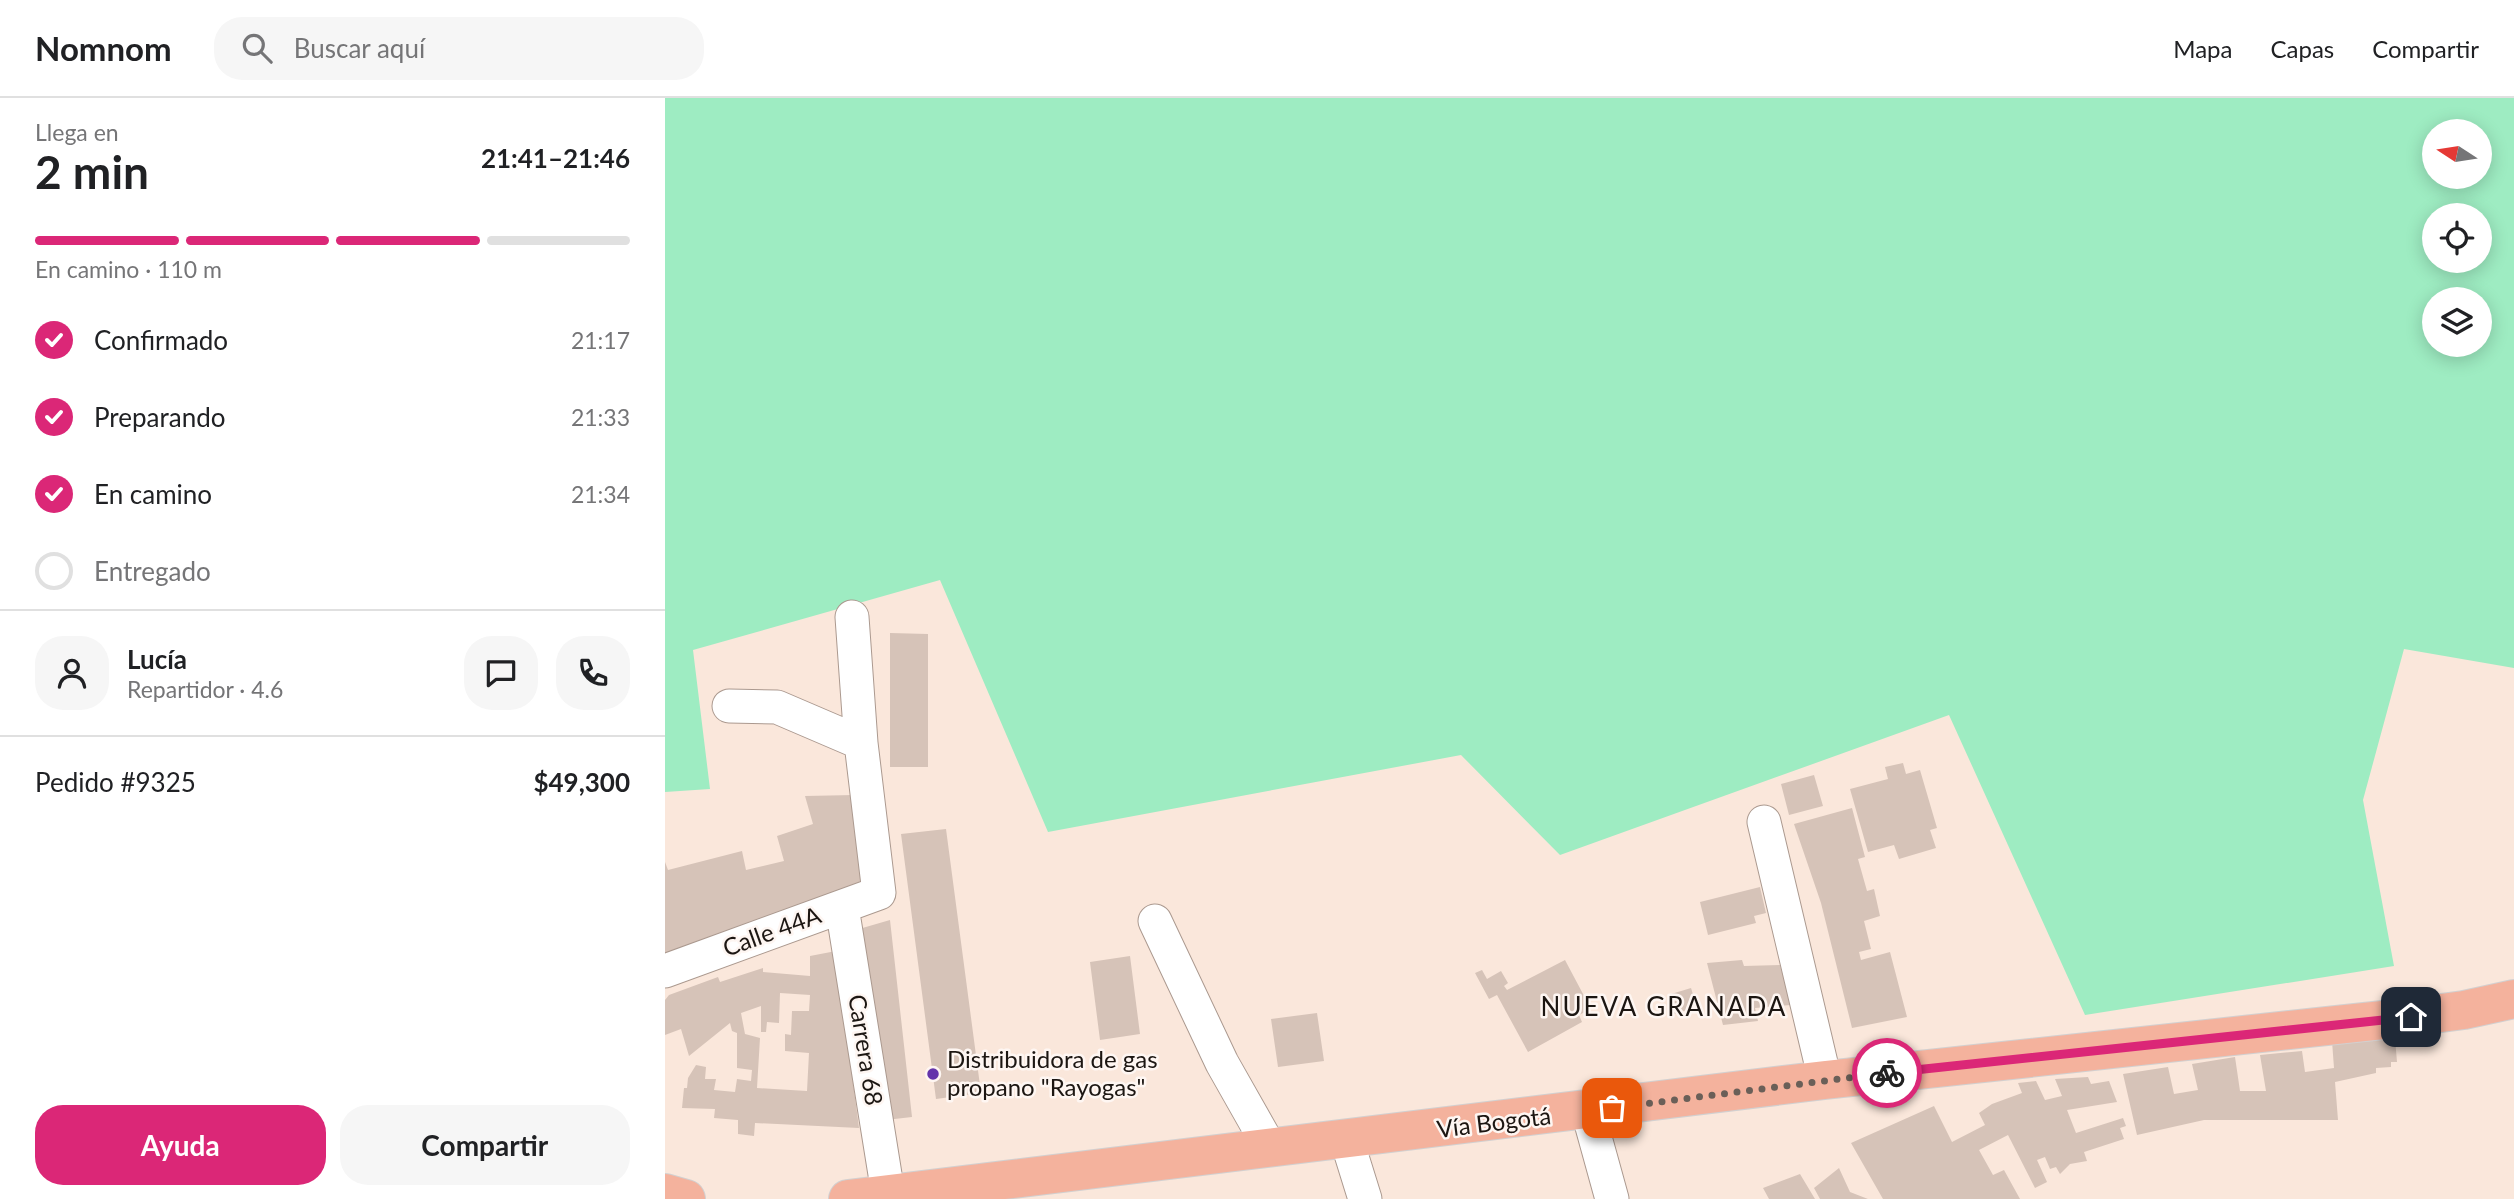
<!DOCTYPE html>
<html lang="es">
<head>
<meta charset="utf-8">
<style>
	:root { --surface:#fff; --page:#f6f6f6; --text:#202124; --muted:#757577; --line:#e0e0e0; --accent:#db2777 }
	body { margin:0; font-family:Lato,sans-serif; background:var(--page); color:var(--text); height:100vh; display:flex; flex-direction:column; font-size:26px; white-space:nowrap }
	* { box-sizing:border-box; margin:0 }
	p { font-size:23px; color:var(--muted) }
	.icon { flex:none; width:38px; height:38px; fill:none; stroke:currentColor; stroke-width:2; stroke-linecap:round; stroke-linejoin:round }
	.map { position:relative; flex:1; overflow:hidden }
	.panel { display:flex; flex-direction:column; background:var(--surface); width:665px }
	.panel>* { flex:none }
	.needle { width:46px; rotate:282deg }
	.buttons { position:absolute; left:1757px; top:21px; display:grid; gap:14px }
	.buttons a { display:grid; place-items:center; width:70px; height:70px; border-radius:50%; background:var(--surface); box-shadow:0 4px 18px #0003; font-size:35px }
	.pin { position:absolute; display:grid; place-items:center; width:60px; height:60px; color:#fff; margin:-30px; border-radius:14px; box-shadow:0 4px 10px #0006 }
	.courier { position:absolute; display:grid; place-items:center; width:70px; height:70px; margin:-35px; border:5px solid #db2777; border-radius:50%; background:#fff; color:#222; box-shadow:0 2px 9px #0007 }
	.summary em { font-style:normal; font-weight:700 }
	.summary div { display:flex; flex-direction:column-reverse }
	.summary { display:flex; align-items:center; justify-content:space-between; height:119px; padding:0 35px }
	h1 { font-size:46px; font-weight:700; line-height:52px }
	.bar { display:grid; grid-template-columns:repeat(4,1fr); gap:10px 7px; align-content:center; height:84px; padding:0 35px }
	.bar i { height:9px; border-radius:5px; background:var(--line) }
	.bar .current { background:var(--accent) }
	.bar p { grid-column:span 4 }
	.line { display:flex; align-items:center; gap:18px; padding:0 35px; border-top:2px solid var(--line) }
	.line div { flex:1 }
	.round { display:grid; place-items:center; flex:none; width:74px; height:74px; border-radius:28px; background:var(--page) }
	ol { padding:0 35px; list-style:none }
	li { display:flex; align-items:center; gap:21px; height:77px }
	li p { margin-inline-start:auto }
	li .icon { padding:7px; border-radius:50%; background:var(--accent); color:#fff; stroke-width:4 }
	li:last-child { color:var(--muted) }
	li i { width:38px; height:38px; border:4px solid var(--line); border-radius:50% }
	.primary-button { display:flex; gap:14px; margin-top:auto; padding:14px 35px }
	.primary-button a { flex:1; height:80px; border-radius:28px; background:var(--accent); color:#fff; font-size:28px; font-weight:700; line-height:80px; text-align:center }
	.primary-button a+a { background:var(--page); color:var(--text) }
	header { display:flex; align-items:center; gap:42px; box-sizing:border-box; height:98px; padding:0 35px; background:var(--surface); border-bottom:2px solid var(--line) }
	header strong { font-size:33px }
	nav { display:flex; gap:38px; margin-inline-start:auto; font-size:24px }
	.search { width:490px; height:63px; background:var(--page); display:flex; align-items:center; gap:18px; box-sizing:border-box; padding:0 24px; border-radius:28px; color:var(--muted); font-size:26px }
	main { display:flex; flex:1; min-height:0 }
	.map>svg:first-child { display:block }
	.green { fill:#9eecc2; fill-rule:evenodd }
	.building { fill:#d6c3b8; fill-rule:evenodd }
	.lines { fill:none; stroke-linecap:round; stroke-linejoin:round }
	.minor-casing { stroke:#ab998f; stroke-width:35 }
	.major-casing { stroke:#d2d0d0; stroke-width:40 }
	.minor { stroke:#fff; stroke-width:33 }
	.major { stroke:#f4b29d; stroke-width:38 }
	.done { stroke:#6a5f58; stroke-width:7; stroke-dasharray:0 12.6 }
	.route { stroke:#db2777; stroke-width:9 }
	.poi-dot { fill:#6333aa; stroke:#fef6f2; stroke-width:2.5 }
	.labels { text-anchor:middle; stroke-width:5; stroke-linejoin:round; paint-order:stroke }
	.street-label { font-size:24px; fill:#1c1612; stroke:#fef6f2 }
	.poi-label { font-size:24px; fill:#1c1612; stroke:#fef6f2; text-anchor:start }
	.neighbourhood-label { font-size:26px; letter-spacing:2px; fill:#1c1612; stroke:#fef6f2 }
</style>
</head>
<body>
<header>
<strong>Nomnom</strong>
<div class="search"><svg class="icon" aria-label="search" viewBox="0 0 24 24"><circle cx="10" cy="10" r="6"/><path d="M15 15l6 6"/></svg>Buscar aquí</div>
<nav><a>Mapa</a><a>Capas</a><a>Compartir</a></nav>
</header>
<main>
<section class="panel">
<div class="summary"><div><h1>2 min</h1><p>Llega en</p></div><em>21:41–21:46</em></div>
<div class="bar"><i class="current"></i><i class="current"></i><i class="current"></i><i></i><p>En camino · 110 m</p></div>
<ol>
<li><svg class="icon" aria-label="check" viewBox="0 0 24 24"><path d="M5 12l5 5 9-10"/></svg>Confirmado<p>21:17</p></li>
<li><svg class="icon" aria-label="check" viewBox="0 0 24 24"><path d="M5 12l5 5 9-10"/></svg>Preparando<p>21:33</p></li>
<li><svg class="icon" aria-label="check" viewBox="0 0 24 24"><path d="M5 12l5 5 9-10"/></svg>En camino<p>21:34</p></li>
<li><i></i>Entregado</li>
</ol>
<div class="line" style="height:126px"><a class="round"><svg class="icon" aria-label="person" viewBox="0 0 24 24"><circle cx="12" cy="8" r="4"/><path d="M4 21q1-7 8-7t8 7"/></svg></a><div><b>Lucía</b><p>Repartidor · 4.6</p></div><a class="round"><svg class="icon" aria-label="chat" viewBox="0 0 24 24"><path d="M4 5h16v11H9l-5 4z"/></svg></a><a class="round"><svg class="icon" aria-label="phone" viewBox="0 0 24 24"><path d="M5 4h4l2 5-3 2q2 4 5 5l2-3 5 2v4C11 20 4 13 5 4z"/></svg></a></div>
<div class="line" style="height:91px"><div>Pedido #9325</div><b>$49,300</b></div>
<div class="primary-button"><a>Ayuda</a><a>Compartir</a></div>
</section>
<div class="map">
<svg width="1849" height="1101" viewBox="0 0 1849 1101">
	<rect width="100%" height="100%" fill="#fae7db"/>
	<path class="green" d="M 0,0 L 1849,0 L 1849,570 L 1739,551 L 1698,702 L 1729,868 L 1420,917 L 1284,617 L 895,757 L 796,657 L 383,734 L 275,482 L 28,552 L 45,691 L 0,694 ZM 1769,33 L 1815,33 L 1815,79 L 1769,79 ZM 1769,117 L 1815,117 L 1815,163 L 1769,163 ZM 1769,201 L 1815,201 L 1815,247 L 1769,247 Z"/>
	<path class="building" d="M 225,535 L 263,536 L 263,669 L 225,669 Z
		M 1238,665 L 1241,676 L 1255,672 L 1272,730 L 1265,732 L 1271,750 L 1234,761 L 1229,747 L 1203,754 L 1185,691 L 1223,681 L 1220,669 Z
		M 1149,677 L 1158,708 L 1124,717 L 1116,686 Z
		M 189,697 L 210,793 L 59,834 L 61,843 L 0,865 L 0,764 L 3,772 L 77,753 L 81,772 L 119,763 L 112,738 L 148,726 L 140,698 Z
		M 1187,710 L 1200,759 L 1193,761 L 1202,793 L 1209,791 L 1215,818 L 1199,823 L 1206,851 L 1194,854 L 1196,862 L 1225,854 L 1242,919 L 1187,930 L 1156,805 L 1129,726 Z
		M 281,731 L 316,995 L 271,1001 L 236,736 Z
		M 1095,789 L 1101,815 L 1089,818 L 1091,825 L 1043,837 L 1035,804 Z
		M 225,822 L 247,1019 L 212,1023 L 194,831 Z
		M 171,853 L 194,1030 L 90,1025 L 89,1038 L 73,1036 L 73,1022 L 49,1020 L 50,1011 L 17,1010 L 19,990 L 22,990 L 23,980 L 31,967 L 41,969 L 40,981 L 51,981 L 49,992 L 70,994 L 72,981 L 86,983 L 87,972 L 72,970 L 72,935 L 67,933 L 65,925 L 24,958 L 16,931 L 0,937 L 0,902 L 4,897 L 53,879 L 55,884 L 98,870 L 98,874 L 145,878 L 145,858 ZM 115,895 L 145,897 L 144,913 L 127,913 L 126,937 L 120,936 L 120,953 L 144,955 L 142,993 L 92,990 L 95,940 L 80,936 L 76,915 L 96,908 L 96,934 L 101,934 L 102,924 L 114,925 Z
		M 465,858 L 475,936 L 435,942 L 425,864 Z
		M 900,862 L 926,911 L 914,917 L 917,924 L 863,954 L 832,897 L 824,901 L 810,875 L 817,872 L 822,881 L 836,873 L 843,885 L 839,888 L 842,892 Z
		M 1077,862 L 1079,868 L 1115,867 L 1126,907 L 1090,910 L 1093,923 L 1058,927 L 1042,865 Z
		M 1026,890 L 1032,909 L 1009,916 L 1003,897 Z
		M 652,915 L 659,963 L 613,969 L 606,921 Z
		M 1730,940 L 1732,964 L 1726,964 L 1726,969 L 1711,970 L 1711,975 L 1670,984 L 1673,1022 L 1539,1022 L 1472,1037 L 1458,976 L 1503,969 L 1509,996 L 1533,992 L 1527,966 L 1570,959 L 1575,993 L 1601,993 L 1595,957 L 1637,953 L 1640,974 L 1669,970 L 1667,943 Z
		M 1423,979 L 1426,986 L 1444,983 L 1452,1004 L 1402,1012 L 1411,1035 L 1458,1020 L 1461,1028 L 1455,1030 L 1459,1041 L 1419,1054 L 1422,1063 L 1405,1066 L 1395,1076 L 1391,1069 L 1385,1071 L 1380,1059 L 1372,1062 L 1382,1084 L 1370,1090 L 1343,1037 L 1314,1052 L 1328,1077 L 1339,1072 L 1355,1101 L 1218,1101 L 1186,1045 L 1269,1008 L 1287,1044 L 1320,1027 L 1314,1015 L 1327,1006 L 1357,995 L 1353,985 L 1371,983 L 1380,1002 L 1397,998 L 1390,981 Z
		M 1174,1070 L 1185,1094 L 1203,1101 L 1155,1101 L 1149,1090 Z
		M 1135,1076 L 1150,1101 L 1104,1101 L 1098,1090 Z"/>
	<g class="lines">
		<g class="minor-casing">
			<path id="minor" d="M 64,608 L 112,609 L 196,645
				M 1099,724 L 1160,982
				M 177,809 L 223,1095
				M 490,823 L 557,965 L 604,1048
				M 0,873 L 214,795 L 196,645 L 187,519
				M 923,1014 L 947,1101
				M 682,1043 L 700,1101"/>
		</g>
		<g class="major-casing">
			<path id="major" d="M 0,1095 L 21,1101
				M 183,1101 L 1160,982 L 1746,919 L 1799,912 L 1849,901"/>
		</g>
		<use href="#minor" class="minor"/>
		<use href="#major" class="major"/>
	</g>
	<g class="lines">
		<path class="done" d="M 947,1010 L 1222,975"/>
		<path class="route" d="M 1222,975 L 1746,919"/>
	</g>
	<circle class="poi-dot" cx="268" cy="976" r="7"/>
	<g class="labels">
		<g class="street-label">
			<text transform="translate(107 834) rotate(-20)" y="8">Calle 44A</text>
			<text transform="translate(200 952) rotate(81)" y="8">Carrera 68</text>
			<text transform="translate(829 1025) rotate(-7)" y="8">Vía Bogotá</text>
		</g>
		<g class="poi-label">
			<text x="282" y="970">Distribuidora de gas<tspan x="282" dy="28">propano "Rayogas"</tspan></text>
		</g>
		<g class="neighbourhood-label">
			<text x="999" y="918">NUEVA GRANADA</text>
		</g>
	</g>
</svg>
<div class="buttons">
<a><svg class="needle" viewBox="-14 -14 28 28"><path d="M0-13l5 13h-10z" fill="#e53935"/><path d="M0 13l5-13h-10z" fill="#757577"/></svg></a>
<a><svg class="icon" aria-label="locate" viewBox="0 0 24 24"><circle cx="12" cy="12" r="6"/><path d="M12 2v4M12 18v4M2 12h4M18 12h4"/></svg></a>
<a><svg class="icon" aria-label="layers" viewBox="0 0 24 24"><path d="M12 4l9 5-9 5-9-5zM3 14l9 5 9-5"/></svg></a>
</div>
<div class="pin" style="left:947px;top:1010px;background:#ea580c"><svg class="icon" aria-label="bag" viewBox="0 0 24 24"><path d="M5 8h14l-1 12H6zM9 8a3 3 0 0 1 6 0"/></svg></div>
<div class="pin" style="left:1746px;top:919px;background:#1f2937"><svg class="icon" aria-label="home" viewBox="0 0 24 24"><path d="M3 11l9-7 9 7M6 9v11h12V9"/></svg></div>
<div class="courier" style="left:1222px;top:975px"><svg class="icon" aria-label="bike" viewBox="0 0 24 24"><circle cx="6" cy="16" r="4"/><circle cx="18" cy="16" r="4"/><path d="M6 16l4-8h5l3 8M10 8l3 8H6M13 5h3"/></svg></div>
</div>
</main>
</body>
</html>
